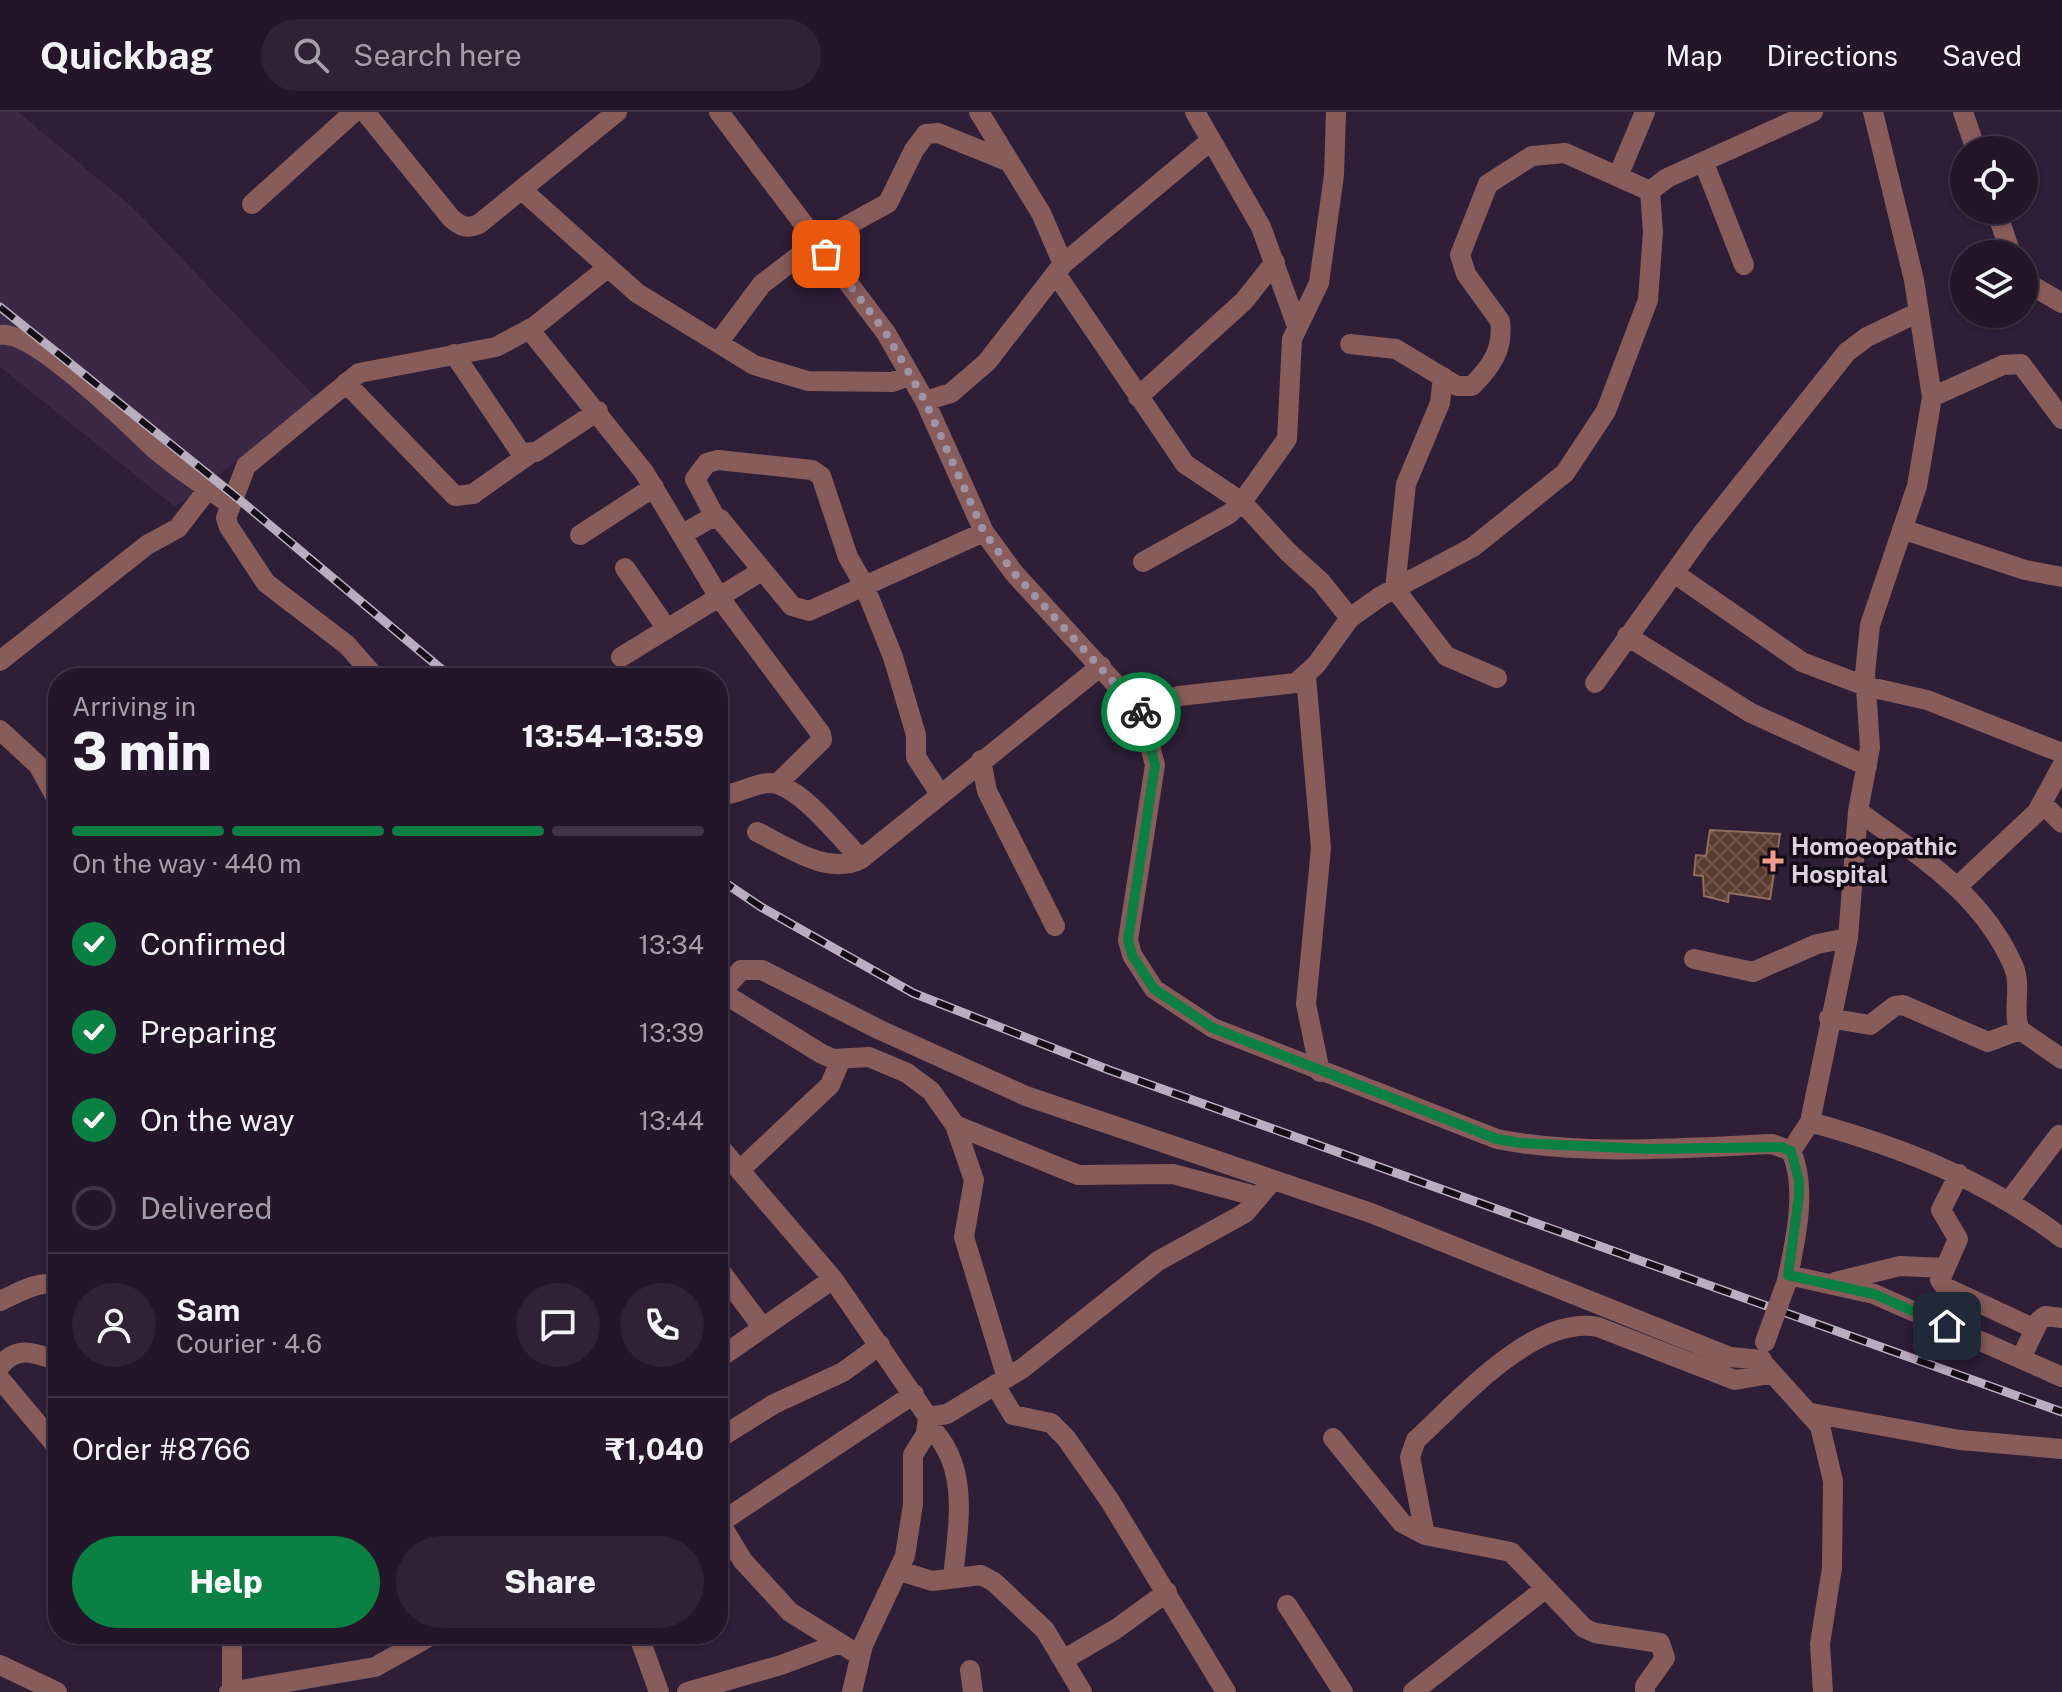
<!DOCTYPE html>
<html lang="en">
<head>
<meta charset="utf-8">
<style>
	:root { --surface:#221628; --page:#2e2334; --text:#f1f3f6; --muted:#a29fa8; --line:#3f3545; --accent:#0b8043 }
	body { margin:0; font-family:"Public Sans",sans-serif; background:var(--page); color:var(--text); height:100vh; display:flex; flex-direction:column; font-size:30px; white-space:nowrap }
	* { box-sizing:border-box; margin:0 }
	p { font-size:26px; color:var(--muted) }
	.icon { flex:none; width:44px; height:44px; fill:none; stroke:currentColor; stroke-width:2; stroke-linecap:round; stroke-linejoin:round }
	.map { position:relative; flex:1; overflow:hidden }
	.drawer { position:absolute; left:48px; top:556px; width:680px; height:976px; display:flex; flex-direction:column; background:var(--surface); border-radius:32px; box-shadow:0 2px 6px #0004,0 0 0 2px var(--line) }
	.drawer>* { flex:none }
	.fabs { position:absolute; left:1950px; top:24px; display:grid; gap:16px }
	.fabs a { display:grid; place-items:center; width:88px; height:88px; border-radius:50%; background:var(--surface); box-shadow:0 2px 6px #0004,0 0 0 2px var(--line); font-size:40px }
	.pin { position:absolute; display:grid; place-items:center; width:68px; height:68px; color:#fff; margin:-34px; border-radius:16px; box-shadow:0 4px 12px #0006 }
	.courier { position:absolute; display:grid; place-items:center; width:80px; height:80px; margin:-40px; border:6px solid #0b8043; border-radius:50%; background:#fff; color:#222; box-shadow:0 2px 10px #0007 }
	.head em { font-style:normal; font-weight:800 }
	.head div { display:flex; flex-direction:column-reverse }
	.head { display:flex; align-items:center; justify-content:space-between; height:136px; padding:0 24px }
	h1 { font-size:52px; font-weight:800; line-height:60px }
	.bar { display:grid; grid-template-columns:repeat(4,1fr); gap:12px 8px; align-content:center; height:96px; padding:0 24px }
	.bar i { height:10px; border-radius:6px; background:var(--line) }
	.bar .on { background:var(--accent) }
	.bar p { grid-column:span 4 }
	.line { display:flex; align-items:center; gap:20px; padding:0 24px; border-top:2px solid var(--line) }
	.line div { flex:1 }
	.round { display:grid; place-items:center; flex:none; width:84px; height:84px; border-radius:42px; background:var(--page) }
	ol { padding:0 24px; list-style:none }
	li { display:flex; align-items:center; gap:24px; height:88px }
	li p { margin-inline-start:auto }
	li .icon { padding:8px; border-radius:50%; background:var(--accent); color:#fff; stroke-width:4 }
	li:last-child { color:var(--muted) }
	li i { width:44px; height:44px; border:4px solid var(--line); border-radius:50% }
	.button { display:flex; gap:16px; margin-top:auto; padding:16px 24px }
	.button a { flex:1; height:92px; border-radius:48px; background:var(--accent); color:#fff; font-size:32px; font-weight:800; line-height:92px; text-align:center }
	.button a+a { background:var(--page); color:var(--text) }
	header { display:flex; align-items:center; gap:48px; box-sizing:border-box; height:112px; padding:0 40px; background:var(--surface); border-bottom:2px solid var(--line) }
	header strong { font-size:38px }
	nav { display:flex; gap:44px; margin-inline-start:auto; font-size:28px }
	.search { width:560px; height:72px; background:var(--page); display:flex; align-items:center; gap:20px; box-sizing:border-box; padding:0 28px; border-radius:44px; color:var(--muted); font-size:30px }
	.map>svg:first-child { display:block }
	.built { fill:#3b2845 }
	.building { fill:url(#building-cross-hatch); stroke:#8f6e60; stroke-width:2 }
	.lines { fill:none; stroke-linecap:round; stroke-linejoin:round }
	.minor { stroke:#885c5b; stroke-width:20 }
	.rail-casing { stroke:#b9aec0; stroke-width:9 }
	.rail { stroke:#130c16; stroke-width:6; stroke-dasharray:18; stroke-linecap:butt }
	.minor-bridge { stroke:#885c5b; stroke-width:20 }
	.done { stroke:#9f93a6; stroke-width:8; stroke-dasharray:0 14.4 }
	.route { stroke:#0b8043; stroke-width:10 }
	.poi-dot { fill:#f49e8a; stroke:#130c16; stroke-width:3 }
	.labels { text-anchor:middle; stroke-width:7; stroke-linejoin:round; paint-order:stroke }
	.poi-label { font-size:24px; font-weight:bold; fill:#dcd2e2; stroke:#130c16; text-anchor:start }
</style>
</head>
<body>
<header>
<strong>Quickbag</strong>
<div class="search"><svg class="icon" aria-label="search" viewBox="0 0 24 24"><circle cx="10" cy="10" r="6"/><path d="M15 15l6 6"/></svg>Search here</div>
<nav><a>Map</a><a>Directions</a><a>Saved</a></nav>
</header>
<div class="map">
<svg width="2062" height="1580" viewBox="0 0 2062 1580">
	<defs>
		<pattern id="building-cross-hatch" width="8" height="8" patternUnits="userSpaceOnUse" patternTransform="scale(2)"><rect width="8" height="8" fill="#5a3c2f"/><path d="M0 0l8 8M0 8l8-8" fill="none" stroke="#71574d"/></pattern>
	</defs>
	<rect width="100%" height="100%" fill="#2e1e36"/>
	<path class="built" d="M 0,0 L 18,0 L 133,96 L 318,288 L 175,395 L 0,255 Z"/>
	<path class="building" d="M 1710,718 L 1780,722 L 1770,787 L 1729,781 L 1728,790 L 1704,784 L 1703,764 L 1694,763 L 1696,743 L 1706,744 Z"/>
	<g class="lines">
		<path class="minor" d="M 365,0 L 451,106 C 461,115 467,117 479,112 L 617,0
			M 719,0 L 886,221 L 925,289 L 984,420 L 1014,461 L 1141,600 L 1155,653 L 1128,828 L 1132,843 L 1154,877 L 1213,916 L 1497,1027 C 1581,1044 1685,1036 1772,1032 L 1791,1039 C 1808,1076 1795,1131 1787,1169
			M 979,0 L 1041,101 L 1063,152
			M 1195,0 L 1261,115 L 1297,214
			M 1963,0 L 1976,38
			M 1704,51 L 1744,153
			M 1618,64 L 1645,0
			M 522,78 L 637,181 L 754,253 L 808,269 L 892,270 L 909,264
			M 252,92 L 354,0
			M 1996,98 L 2011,142
			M 1056,162 L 1185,352 L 1242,390 L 1288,440 L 1321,470 L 1350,506
			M 2024,169 L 2062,191
			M 529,217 L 644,360 L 719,485 L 821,622 L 822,628 L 777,672
			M 0,223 C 34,217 129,313 156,338 C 179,358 206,375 231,393
			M 718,231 L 762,172 L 817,130 L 888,91 L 914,38 L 926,22 L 938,21 L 1007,49
			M 1350,232 L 1396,237 L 1457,274 L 1472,274 C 1491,255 1504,237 1500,209 L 1466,162 L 1460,143 L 1488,72 L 1532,44 L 1565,41 L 1650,79
			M 454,242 L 521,341 L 536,340 L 598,299
			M 1443,265 L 1440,291 L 1406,372 L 1395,477 L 1446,544 L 1497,566
			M 346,271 L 455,384 L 473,382 L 528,343
			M 1138,285 L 1244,189 L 1275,150
			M 1932,285 L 2003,253 L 2021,252 L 2062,307
			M 925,289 L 951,281 L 987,250 L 1063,152 L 1209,30
			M 715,405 L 695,367 L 707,351 L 718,348 L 812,358 L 821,364 L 848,445 L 864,473 L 893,545 L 916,623 L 916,645 L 940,682
			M 1902,417 L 2025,458 L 2062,465
			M 683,422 L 709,407 L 720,407 L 792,494 L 809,499 L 984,420
			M 580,423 L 654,375
			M 1143,450 L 1229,402 L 1242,390 L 1287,327 L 1292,227 L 1319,171 L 1334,63 L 1336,0
			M 625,456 L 667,517
			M 1674,461 L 1802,550 L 1865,574 L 1927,588 L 2062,641
			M 1627,524 L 1751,601 L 1867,654
			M 621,545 L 760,460
			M 0,549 L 147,433 L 178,416 L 208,377
			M 1306,564 L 1321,736 L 1306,892 L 1320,960
			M 376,566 L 347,533 L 266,471 L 229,415 L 226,406 L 246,354 L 359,261 L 496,235 L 535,214 L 606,157
			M 1595,571 L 1702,422 L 1847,240 L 1867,225 L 1919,200
			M 1141,600 L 1179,584 L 1296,571 L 1316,553 L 1350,506 L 1381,484 L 1473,435 L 1565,361 L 1606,299 L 1648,188 L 1653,120 L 1650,79 L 1667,66 L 1813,0
			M 0,618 L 38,653 L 58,689
			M 981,648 L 987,679 L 1055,814
			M 721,683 C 738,683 753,671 770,671 C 799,672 841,727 861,747
			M 2043,692 L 2062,711
			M 1858,699 C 1919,744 1981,781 2013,853 C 2023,875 2011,901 2020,918 L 2062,947
			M 757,720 C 788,735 828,764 861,747 L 1101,554
			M 1958,774 L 2037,700 L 2062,654
			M 1694,847 L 1753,860 L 1817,832 L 1848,826
			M 721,880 L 822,942 L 833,947 L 869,945 L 907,961 L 931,979 L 955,1013 L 974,1068 L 964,1125 L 1007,1266
			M 718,884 L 741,858 L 762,858 L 880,918 L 1026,984 L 1371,1101 L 1730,1245 L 1762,1248
			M 1829,906 L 1870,913 L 1895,894 L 1903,893 L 1988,930 L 2020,918
			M 1810,1010 C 1901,1035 1986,1068 2062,1126
			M 955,1013 L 1078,1063 L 1173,1062 L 1259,1085
			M 718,1033 L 833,1167 L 928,1305 L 926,1322 L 913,1343 L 913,1392 L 905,1444 L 863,1533 L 852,1580
			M 1791,1039 L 1810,1010 L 1848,826 L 1858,699 L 1870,636 L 1865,561 L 1870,513 L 1917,374 L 1932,285 L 1914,168 L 1873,0
			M 740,1058 L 830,973 L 841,947
			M 1959,1062 L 1941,1098 L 1958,1127 L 1940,1168 L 1945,1175 L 2035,1217
			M 2009,1089 L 2059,1023
			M 718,1156 L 763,1216
			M 1788,1163 L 1874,1182 L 2062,1265
			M 1835,1170 L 1900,1154 L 1945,1156
			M 0,1189 C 16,1182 40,1167 58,1173
			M 2021,1246 L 2039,1209 L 2045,1204 L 2062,1206
			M 718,1247 L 833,1167
			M 1765,1253 L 1820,1314 L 1833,1369 L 1832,1456 L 1820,1532 L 1823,1580
			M 0,1254 C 18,1233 34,1241 58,1249
			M 0,1267 L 58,1336
			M 995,1273 L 1013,1303 L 1051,1311 L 1066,1326 L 1110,1389 L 1226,1580
			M 1811,1301 L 1960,1328 L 2062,1337
			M 928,1305 L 947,1302 L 1023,1256 L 1158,1149 L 1245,1101 L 1273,1068
			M 929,1314 C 971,1355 958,1412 953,1466
			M 1333,1326 L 1402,1411 L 1425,1423 L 1511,1440 L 1584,1516 L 1595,1521 L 1660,1531 L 1665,1546 L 1645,1574 L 1645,1580
			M 718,1327 L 774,1292 L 843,1260 L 880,1233
			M 720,1411 L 743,1449 L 790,1500 L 859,1543
			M 718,1412 L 914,1282
			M 1425,1423 L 1410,1345 L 1416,1328 C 1460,1288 1533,1203 1598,1215 L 1735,1268 L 1769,1262
			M 900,1459 L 932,1469 L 981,1463 L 994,1470 L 1045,1518 L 1082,1580
			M 1287,1493 L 1343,1580
			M 232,1522 L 232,1580
			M 638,1522 L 659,1580
			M 1063,1548 L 1116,1517 L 1167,1480
			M 0,1553 L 57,1580
			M 970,1558 L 973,1580
			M 229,1580 L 375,1555 L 434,1522
			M 687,1580 L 781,1553 L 840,1531
			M 1413,1580 L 1546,1476"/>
		<g class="rail-casing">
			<path id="rail" d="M 0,195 L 235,384 L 452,566
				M 718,766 L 761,795 L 913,881 L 1109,958 L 2062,1300"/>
		</g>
		<use href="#rail" class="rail"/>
		<path class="minor-bridge" d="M 1765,1230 L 1787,1169"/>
	</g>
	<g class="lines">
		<path class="done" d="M 826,142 L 886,221 L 925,289 L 984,420 L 1014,461 L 1141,600"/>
		<path class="route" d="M 1141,600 L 1155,653 L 1128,828 L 1132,843 L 1154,877 L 1213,916 L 1497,1027 L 1520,1031 L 1648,1037 L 1781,1035 L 1791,1039 L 1799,1068 L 1799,1084 L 1788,1163 L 1874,1182 L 1947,1214"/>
	</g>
	<path class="poi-dot" d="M1769 737h8v8h8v8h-8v8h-8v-8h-8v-8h8z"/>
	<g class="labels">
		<g class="poi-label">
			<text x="1791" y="743">Homoeopathic<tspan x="1791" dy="28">Hospital</tspan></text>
		</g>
	</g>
</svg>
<div class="fabs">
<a><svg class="icon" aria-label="locate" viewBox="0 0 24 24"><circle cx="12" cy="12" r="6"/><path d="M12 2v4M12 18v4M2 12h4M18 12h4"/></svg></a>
<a><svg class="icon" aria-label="layers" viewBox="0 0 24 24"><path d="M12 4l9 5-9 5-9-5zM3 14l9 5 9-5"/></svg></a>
</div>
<div class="pin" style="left:826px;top:142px;background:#ea580c"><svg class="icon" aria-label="bag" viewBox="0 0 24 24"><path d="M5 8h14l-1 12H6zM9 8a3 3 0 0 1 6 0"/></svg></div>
<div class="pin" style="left:1947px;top:1214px;background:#1f2937"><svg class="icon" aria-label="home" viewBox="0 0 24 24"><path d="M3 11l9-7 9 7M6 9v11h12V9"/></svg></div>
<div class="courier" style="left:1141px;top:600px"><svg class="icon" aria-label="bike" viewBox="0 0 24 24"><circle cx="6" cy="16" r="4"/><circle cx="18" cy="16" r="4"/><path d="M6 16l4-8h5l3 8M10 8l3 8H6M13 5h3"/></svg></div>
<section class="drawer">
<div class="head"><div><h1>3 min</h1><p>Arriving in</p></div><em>13:54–13:59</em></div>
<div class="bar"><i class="on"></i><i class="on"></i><i class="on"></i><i></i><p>On the way · 440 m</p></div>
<ol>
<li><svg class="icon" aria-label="check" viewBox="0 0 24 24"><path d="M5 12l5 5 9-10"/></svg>Confirmed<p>13:34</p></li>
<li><svg class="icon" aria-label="check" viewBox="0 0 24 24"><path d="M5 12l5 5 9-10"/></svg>Preparing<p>13:39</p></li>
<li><svg class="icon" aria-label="check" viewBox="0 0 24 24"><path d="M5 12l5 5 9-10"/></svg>On the way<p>13:44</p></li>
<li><i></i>Delivered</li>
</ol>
<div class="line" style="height:144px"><a class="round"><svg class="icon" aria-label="person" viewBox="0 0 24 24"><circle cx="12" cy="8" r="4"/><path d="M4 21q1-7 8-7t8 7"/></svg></a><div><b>Sam</b><p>Courier · 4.6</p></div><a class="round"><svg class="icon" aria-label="chat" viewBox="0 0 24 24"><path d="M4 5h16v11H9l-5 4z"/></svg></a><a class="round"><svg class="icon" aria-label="phone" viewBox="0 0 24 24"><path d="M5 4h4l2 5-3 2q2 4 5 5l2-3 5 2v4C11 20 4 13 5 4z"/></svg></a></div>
<div class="line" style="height:104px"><div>Order #8766</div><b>₹1,040</b></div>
<div class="button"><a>Help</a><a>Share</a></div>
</section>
</div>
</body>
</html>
